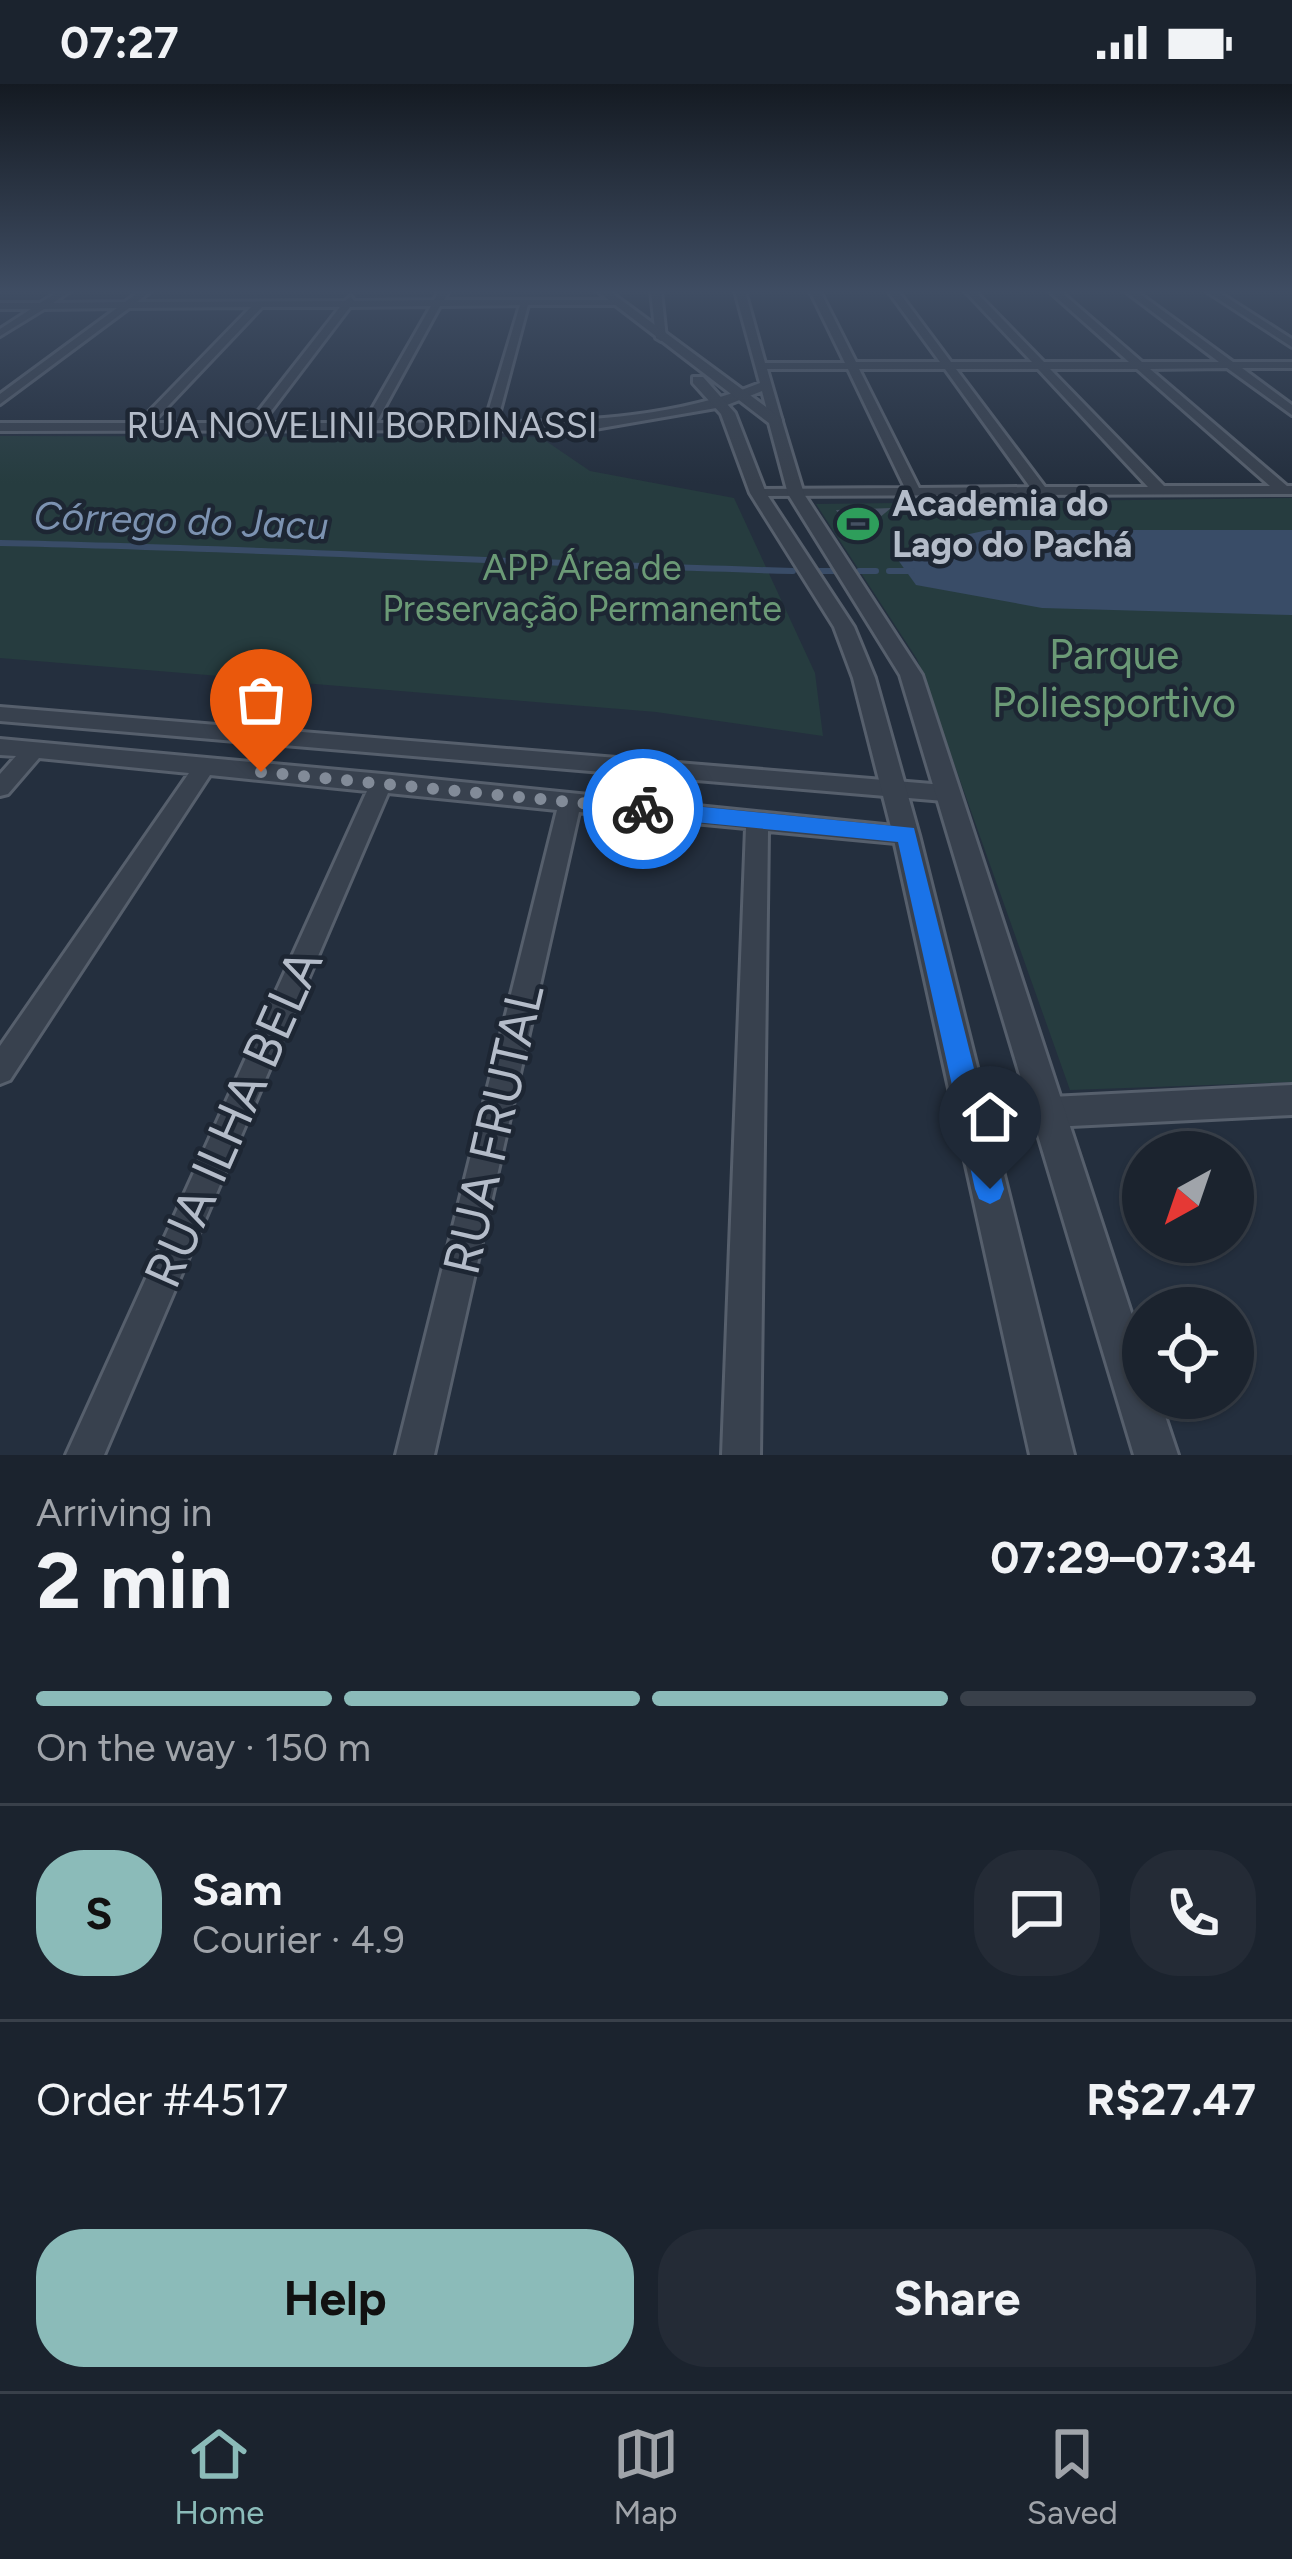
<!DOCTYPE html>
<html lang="en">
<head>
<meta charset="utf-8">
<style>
	:root { --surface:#1b232e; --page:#242b36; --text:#f1f3f6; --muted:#a0a4aa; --line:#39404a; --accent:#8bbbb9 }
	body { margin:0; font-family:Figtree,sans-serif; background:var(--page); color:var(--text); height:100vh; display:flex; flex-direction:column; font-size:45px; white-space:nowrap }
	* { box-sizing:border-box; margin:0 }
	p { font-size:39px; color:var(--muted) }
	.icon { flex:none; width:66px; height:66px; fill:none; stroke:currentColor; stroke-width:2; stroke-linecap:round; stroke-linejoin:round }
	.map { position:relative; height:1371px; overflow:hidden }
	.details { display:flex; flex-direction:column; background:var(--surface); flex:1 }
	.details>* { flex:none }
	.needle { width:78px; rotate:220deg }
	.buttons { position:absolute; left:1122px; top:1047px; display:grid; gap:24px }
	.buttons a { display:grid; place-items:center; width:132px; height:132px; border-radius:50%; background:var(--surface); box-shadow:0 3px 9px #0004,0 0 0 3px var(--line); font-size:60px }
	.pin { position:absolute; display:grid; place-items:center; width:102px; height:102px; color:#fff; margin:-123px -51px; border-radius:50% 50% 50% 0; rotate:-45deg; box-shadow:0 0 12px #0007 }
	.pin .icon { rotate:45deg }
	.courier { position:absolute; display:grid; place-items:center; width:120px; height:120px; margin:-60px; border:9px solid #1a73e8; border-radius:50%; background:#fff; color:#222; box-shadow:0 3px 15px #0007 }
	.summary em { font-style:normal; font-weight:700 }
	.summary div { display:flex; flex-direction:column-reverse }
	.summary { display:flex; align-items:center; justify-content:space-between; height:204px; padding:0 36px }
	h1 { font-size:78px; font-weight:700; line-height:90px }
	.bar { display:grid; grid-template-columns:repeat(4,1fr); gap:18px 12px; align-content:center; height:144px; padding:0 36px }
	.bar i { height:15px; border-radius:9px; background:var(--line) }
	.bar .active { background:var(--accent) }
	.bar p { grid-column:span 4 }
	.line { display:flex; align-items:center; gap:30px; padding:0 36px; border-top:3px solid var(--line) }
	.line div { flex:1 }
	.round { display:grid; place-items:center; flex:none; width:126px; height:126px; border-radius:48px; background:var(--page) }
	.primary-button { display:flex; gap:24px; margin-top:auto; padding:24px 36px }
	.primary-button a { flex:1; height:138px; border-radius:48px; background:var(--accent); color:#111; font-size:48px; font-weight:700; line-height:138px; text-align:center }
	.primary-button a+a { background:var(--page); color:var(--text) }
	.status { display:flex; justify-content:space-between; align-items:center; height:84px; padding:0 60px; background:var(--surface); direction:ltr }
	.status svg { height:33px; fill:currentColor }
	.menu { display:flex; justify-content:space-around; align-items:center; height:168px; border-top:3px solid var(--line); background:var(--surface); font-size:33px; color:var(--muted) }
	.menu a { display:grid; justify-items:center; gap:6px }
	.menu .active { color:var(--accent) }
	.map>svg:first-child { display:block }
	.green { fill:#263c3f }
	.water { fill:#394c67 }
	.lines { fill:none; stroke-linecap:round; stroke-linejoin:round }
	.stream { stroke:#394c67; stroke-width:6 }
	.building { fill:#455162 }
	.minor-casing { stroke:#565f6c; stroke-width:6 }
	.tertiary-casing { stroke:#565f6c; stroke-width:6 }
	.minor { fill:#38414e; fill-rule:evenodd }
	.tertiary { fill:#38414e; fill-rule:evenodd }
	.route { fill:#1a73e8 }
	.done { stroke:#828b98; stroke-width:12; stroke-dasharray:0 21.6 }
	.labels { text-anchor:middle; stroke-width:9; stroke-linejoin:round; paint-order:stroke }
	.far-street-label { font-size:36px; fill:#b4bcc9; stroke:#1d2633 }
	.far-poi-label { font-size:36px; font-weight:bold; fill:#b4bcc9; stroke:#1d2633; text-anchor:start }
	.far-park-label { font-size:36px; fill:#6b9a76; stroke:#1d2633 }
	.far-water-label { font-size:39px; font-style:italic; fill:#7c92b1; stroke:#1d2633 }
	.park-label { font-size:42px; fill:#6b9a76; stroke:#1d2633 }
	.near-street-label { font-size:51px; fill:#b4bcc9; stroke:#1d2633 }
</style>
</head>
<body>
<div class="status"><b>07:27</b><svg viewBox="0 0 49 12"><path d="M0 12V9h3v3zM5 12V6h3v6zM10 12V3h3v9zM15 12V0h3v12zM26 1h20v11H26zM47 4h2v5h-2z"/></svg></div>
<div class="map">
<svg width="1292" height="1371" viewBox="0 0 1292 1371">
	<rect width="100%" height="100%" fill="#242f3e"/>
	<path class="green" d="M 0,352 L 540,353 L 590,387 L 734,414 L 815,589 L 823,652 L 656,628 L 0,574 Z
		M 1292,414 L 1292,998 L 1070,1006 L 917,575 L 816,420 Z"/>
	<path class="water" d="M 988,446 L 1292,446 L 1292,531 L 1042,524 L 916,501 L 898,476 L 923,460 Z"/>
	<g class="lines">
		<path class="stream" d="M 0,459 C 265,464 528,480 793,487
			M 815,487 L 837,487
			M 859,487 L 876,487
			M 889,487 L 912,487"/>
	</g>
	<path class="building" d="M 891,424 L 854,455 L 836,426 Z"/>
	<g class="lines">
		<g class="minor-casing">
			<path id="minor" d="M 59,207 L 70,207 L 53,219 L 125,218 L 140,207 L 151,207 L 137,218 L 345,217 L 351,212 L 354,217 L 434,216 L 439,207 L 449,207 L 444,216 L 620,216 L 617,221 L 528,221 L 497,338 C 586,338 677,333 760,299 L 735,207 L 745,207 L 765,279 L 845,279 L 810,207 L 820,207 L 856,278 L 940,278 L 888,207 L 898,207 L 951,278 L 1032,278 L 965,207 L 975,207 L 1044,278 L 1129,278 L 1049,207 L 1060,207 L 1142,278 L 1219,278 L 1125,207 L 1136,207 L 1233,278 L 1292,278 L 1292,284 L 1242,284 L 1292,321 L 1292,331 L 1227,284 L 1150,285 L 1287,402 L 1292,402 L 1292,410 L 753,412 L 751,409 L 758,405 L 905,404 L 848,285 L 767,285 L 782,337 L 776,341 L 770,337 L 762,307 L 722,323 L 589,346 L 0,347 L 0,339 L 138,339 L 251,223 L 129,224 L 0,320 L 0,310 L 117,224 L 44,225 L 0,252 L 0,245 L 31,225 L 0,225 L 0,219 L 40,219 ZM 520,221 L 485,338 L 376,339 L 440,222 ZM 431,222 L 364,339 L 262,339 L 350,223 ZM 262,223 L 340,223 L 249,339 L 152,339 ZM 859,285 L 945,285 L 1030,403 L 919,404 ZM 956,285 L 1038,285 L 1148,403 L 1045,403 ZM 1050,285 L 1137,285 L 1270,402 L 1164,402 Z
				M 651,207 L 661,207 L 666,254 L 661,257 L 656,254 Z
				M 1206,207 L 1217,207 L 1292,255 L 1292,263 Z
				M 0,623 L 944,701 L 952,703 L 955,709 L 952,715 L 944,717 L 0,637 Z
				M 0,655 L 382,690 L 914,744 L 917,751 L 914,758 L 906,760 L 768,747 L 760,1371 L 722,1371 L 746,744 L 579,728 L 434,1371 L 396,1371 L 557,726 L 388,709 L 104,1371 L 66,1371 L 367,707 L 210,691 L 10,996 L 0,1000 L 0,962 L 189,689 L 39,674 L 8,710 L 0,712 L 0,690 L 16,672 L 0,671 Z
				M 1292,1001 L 1292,1031 L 1051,1043 L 1041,1038 L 1036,1028 L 1041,1018 L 1051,1013 Z"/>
		</g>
		<g class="tertiary-casing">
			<path id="tertiary" d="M 597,207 L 609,207 L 781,334 L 804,410 L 922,591 L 1143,1265 L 1143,1314 L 1159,1314 L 1178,1371 L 1134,1371 L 900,591 L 788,410 L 769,339 Z
				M 693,293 L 703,293 L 735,329 L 766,409 L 854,543 L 875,594 L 919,751 L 1074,1371 L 1030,1371 L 893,751 L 853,594 L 834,543 L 750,409 L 721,330 L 693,299 Z"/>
		</g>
		<use href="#minor" class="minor"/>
		<use href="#tertiary" class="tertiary"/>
	</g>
	<linearGradient id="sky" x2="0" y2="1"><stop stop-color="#141a22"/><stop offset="0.52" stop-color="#3f4d63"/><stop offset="1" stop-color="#3f4d63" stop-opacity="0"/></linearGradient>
	<rect width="1292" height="399" fill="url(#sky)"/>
	<path class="route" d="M 643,717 L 914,744 L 1004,1105 L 1000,1115 L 990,1120 L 979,1115 L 975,1105 L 898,758 L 643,733 L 633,725 Z"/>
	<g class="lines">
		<path class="done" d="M 261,688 L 643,725"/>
	</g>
	<defs>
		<g id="stadium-bare" transform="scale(3.24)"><path d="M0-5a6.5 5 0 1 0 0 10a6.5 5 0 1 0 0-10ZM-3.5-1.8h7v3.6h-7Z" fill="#2e9e5b" stroke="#1d2633" stroke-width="2.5" paint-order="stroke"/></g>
	</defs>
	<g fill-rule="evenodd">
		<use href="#stadium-bare" x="858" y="440"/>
	</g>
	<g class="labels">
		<g class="far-street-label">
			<text x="362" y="354">RUA NOVELINI BORDINASSI</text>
		</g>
		<g class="far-poi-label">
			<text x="892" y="432">Academia do<tspan x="892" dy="41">Lago do Pachá</tspan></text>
		</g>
		<g class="far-park-label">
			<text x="582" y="496">APP Área de<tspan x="582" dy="41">Preservação Permanente</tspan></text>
		</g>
		<g class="far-water-label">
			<text transform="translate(181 436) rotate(2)" y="14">Córrego do Jacu</text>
		</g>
		<g class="park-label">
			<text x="1114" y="585">Parque<tspan x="1114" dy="48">Poliesportivo</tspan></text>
		</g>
		<g class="near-street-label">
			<text transform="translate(233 1034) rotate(-66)" y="18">RUA ILHA BELA</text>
			<text transform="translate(493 1045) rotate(-77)" y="18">RUA FRUTAL</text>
		</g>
	</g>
</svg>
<div class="buttons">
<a><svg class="needle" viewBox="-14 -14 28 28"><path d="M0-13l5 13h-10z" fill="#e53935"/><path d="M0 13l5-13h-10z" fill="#a0a4aa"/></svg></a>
<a><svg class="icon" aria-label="locate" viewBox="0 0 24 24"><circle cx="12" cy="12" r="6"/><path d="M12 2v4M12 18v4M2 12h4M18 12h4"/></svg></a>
</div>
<div class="pin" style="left:261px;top:688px;background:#ea580c"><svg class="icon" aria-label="bag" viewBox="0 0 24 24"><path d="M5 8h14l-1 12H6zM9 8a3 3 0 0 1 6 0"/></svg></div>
<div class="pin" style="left:990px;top:1105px;background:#1f2937"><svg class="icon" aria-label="home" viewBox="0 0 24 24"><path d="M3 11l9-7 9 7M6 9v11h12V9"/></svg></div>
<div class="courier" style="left:643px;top:725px"><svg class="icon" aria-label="bike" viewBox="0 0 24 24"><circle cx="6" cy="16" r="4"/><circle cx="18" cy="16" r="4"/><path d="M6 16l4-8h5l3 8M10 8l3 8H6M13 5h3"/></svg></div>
</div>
<section class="details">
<div class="summary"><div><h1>2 min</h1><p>Arriving in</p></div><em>07:29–07:34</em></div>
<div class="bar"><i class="active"></i><i class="active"></i><i class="active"></i><i></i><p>On the way · 150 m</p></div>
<div class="line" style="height:216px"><b class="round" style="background:var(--accent);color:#111">S</b><div><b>Sam</b><p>Courier · 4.9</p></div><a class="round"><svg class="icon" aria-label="chat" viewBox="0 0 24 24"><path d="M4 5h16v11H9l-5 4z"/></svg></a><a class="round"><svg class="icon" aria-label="phone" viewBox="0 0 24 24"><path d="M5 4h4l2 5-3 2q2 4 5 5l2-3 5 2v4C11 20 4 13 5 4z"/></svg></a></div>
<div class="line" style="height:156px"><div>Order #4517</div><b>R$27.47</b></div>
<div class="primary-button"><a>Help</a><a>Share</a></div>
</section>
<nav class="menu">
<a class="active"><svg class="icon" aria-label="home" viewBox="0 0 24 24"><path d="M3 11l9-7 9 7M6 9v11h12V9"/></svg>Home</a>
<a><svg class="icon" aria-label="map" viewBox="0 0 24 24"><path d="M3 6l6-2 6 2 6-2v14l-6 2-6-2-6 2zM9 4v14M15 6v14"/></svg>Map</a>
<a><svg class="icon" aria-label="saved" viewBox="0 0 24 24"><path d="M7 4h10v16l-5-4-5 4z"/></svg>Saved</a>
</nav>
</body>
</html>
